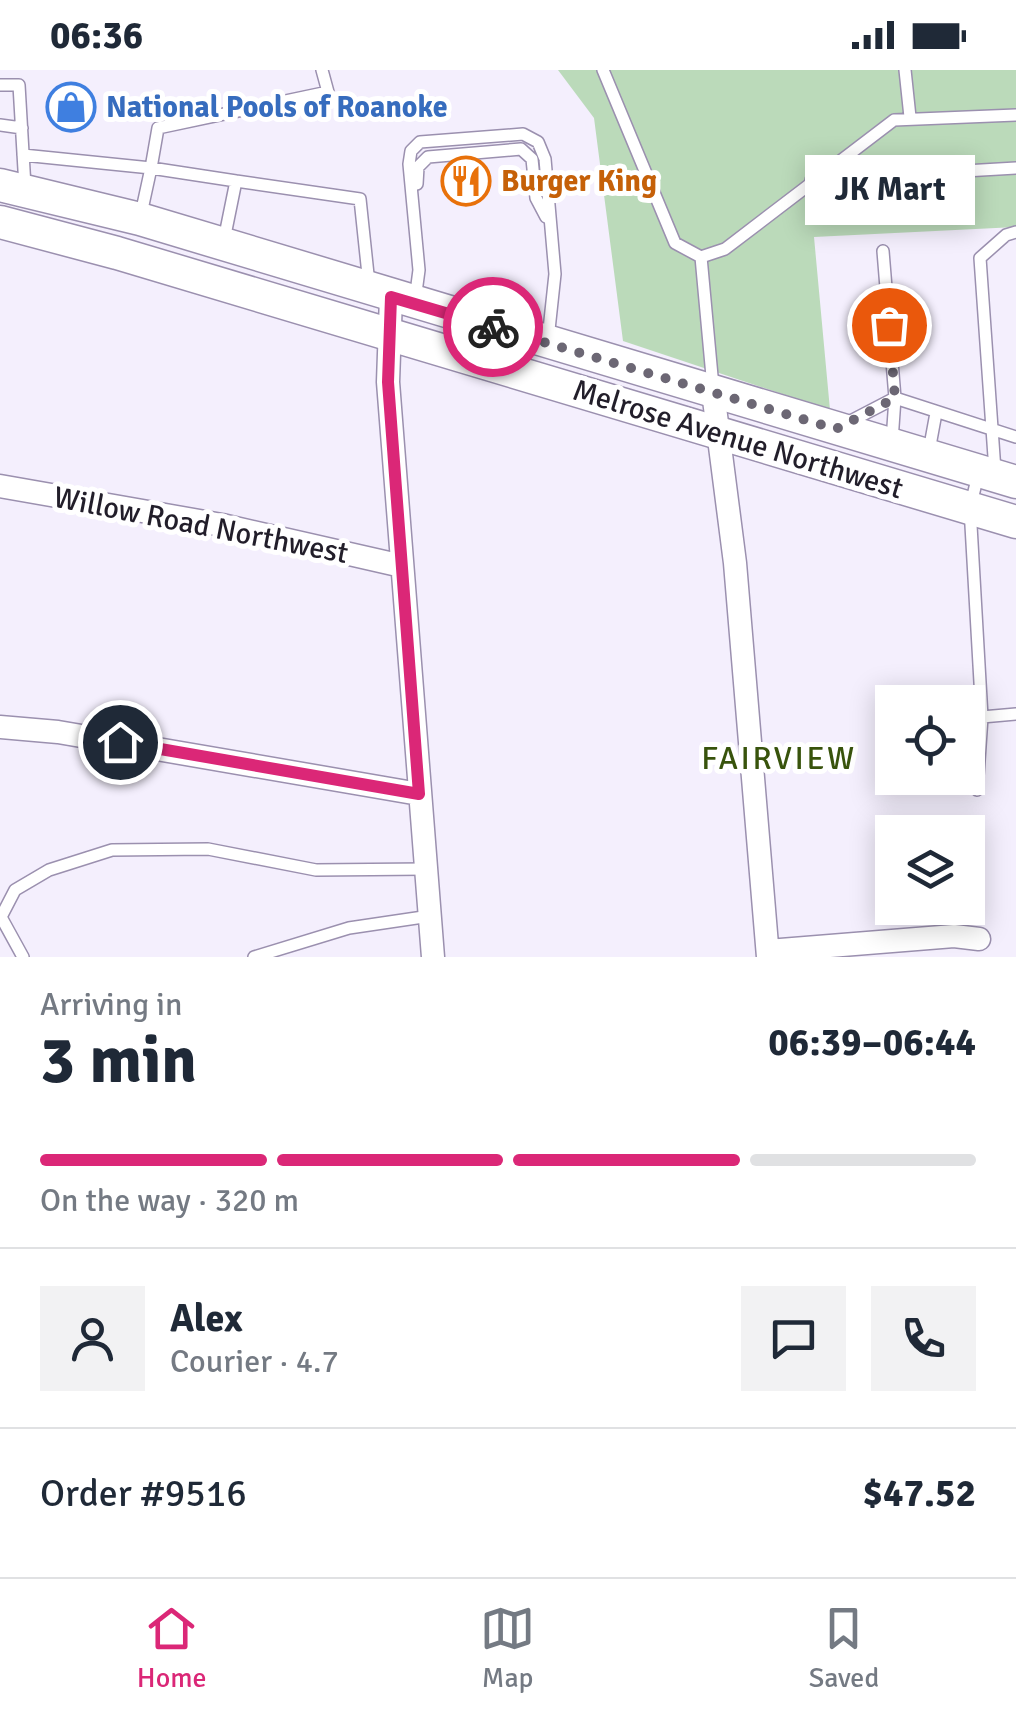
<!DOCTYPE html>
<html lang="en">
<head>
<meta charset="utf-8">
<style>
	:root { --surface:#fff; --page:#f2f2f3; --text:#1f2937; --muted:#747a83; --line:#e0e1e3; --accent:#db2777 }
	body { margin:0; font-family:Signika,sans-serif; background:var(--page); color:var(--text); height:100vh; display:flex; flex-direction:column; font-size:38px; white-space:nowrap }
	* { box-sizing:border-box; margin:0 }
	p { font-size:32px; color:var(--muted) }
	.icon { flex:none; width:55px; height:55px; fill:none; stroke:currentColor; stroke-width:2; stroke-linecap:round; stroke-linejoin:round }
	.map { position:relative; height:887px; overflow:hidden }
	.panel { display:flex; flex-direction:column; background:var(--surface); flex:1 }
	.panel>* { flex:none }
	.controls { position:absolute; left:875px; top:615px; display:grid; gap:20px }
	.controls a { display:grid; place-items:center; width:110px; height:110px; border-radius:0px; background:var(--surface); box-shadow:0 5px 25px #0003; font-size:50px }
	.pin { position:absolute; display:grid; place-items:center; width:85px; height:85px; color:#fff; margin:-42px; border:5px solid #fff; border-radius:50%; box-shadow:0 2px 10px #0007 }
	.courier { position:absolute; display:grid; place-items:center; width:100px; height:100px; margin:-50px; border:8px solid #db2777; border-radius:50%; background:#fff; color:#222; box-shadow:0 2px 12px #0007 }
	.bubble { position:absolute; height:70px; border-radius:0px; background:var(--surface); box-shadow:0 5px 25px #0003; font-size:32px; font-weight:700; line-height:70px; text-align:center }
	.overview em { font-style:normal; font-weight:700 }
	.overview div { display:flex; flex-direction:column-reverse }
	.overview { display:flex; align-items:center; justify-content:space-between; height:170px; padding:0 40px }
	h1 { font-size:65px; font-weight:700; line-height:75px }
	.bar { display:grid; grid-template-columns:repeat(4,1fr); gap:15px 10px; align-content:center; height:120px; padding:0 40px }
	.bar i { height:12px; border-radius:8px; background:var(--line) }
	.bar .current { background:var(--accent) }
	.bar p { grid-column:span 4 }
	.line { display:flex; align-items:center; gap:25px; padding:0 40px; border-top:2px solid var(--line) }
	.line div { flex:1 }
	.round { display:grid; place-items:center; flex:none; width:105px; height:105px; border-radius:0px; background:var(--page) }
	.status { display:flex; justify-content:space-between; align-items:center; height:70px; padding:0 50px; background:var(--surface); direction:ltr }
	.status svg { height:28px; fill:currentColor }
	.tab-bar { display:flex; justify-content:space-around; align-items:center; height:140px; border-top:2px solid var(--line); background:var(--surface); font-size:28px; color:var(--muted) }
	.tab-bar a { display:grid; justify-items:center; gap:5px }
	.tab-bar .current { color:var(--accent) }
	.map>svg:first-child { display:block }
	.green { fill:#bbdaba }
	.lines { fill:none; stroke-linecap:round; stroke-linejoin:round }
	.service-casing { stroke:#9b90af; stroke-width:14 }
	.minor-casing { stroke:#9b90af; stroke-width:25 }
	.primary-casing { stroke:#9b90af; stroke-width:35 }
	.service { stroke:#fff; stroke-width:11 }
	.minor { stroke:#fff; stroke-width:22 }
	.primary { stroke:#fff; stroke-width:32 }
	.done { stroke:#6c6774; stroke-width:10; stroke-dasharray:0 18 }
	.route { stroke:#db2777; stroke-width:12 }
	.labels { text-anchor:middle; stroke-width:10; stroke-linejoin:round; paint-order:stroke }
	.shop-label { font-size:30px; font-weight:bold; fill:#366cbe; stroke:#fff; text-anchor:start }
	.food-label { font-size:30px; font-weight:bold; fill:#c56008; stroke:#fff; text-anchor:start }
	.street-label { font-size:30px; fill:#221e2a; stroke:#fff }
	.neighbourhood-label { font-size:32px; letter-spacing:2.5px; fill:#38530c; stroke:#fff }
</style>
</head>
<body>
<div class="status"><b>06:36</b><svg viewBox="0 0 49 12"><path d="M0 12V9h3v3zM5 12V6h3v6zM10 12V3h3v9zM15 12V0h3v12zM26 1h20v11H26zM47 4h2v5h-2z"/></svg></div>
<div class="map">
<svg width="1016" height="887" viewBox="0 0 1016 887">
	<rect width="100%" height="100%" fill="#f4effd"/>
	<path class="green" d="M 558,0 L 1016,0 L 1016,157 L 814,167 L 830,340 L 623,271 L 594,48 Z"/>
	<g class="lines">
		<g class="service-casing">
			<path id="service" d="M 603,0 L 675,173 L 701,187 L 725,179 L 894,50 L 1016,45
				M 905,0 L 910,47
				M 0,15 L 19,15 L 25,117
				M 0,55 L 22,58
				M 23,85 L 151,98 L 141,144
				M 811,110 L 1016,98
				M 236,111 L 151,98 L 158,58 L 328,22 L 322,0
				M 417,114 L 418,97 L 428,87 L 521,79 L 532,89 L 536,128 L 546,147
				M 224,170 L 236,111 L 360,129 L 369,214
				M 883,181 L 895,328 L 1016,367
				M 701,187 L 713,317
				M 415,230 L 419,200 L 409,94 L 411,81 L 420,72 L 523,64 L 538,72 L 545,89 L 555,204 L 548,269
				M 845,354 L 895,328
				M 892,371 L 895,328
				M 929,381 L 936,343
				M 995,401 L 980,188 L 1006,165 L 1016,162
				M 982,647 L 1016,644
				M 977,720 L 982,647 L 970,438 L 978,405
				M 23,887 L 1,847 L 15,820 L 49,800 L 112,780 L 208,779 L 316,800 L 426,799
				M 254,887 L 349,858 L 430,846"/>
		</g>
		<g class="minor-casing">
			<path id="minor" d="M 391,227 L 388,312 L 433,887
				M 713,322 L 735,493 L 768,887
				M 0,416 L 222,455 L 402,496
				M 0,657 L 58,662 L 419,724
				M 768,881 L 954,866 L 979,869"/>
		</g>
		<g class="primary-casing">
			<path id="primary" d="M 0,115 L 140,149 L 1016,412
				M 0,152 L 117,183 L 1016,452"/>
		</g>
		<use href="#service" class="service"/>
		<use href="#minor" class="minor"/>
		<use href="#primary" class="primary"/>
	</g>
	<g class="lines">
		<path class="done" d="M 493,257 L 836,359 L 895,328 L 889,255"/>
		<path class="route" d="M 120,672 L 419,724 L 388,312 L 391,227 L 493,257"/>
	</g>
	<defs>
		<g id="shop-ring" transform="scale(2.5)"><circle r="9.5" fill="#fff" stroke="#3f7fe0" stroke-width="1.5"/><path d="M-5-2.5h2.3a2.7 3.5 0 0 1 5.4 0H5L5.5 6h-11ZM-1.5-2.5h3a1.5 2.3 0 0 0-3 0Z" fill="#3f7fe0"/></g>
		<g id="restaurant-ring" transform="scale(2.5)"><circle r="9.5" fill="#fff" stroke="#e8710a" stroke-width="1.5"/><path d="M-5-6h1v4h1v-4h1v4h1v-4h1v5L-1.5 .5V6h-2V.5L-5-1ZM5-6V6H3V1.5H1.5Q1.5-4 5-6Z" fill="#e8710a"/></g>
	</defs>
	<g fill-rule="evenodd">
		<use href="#shop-ring" x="71" y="37"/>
		<use href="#restaurant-ring" x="466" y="111"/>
	</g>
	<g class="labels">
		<g class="shop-label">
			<text x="106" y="47">National Pools of Roanoke</text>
		</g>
		<g class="food-label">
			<text x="501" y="121">Burger King</text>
		</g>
		<g class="street-label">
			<text transform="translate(738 369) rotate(17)" y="10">Melrose Avenue Northwest</text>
			<text transform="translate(201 455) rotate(11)" y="10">Willow Road Northwest</text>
		</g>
		<g class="neighbourhood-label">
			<text x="779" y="699">FAIRVIEW</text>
		</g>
	</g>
</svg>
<div class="controls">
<a><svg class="icon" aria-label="locate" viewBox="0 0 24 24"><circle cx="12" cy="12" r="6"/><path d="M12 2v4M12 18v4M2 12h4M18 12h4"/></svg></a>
<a><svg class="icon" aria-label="layers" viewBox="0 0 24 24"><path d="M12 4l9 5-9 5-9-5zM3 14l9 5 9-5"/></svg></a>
</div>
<div class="pin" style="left:889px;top:255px;background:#ea580c"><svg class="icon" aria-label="bag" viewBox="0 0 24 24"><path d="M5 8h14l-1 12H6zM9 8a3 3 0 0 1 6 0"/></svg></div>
<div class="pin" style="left:120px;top:672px;background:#1f2937"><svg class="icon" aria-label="home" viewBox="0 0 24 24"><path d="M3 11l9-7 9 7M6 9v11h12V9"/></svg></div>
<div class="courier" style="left:493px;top:257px"><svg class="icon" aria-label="bike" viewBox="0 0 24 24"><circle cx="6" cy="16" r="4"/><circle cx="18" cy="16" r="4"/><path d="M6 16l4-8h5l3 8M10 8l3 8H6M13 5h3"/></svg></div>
<div class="bubble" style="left:805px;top:85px;width:170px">JK Mart</div>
</div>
<section class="panel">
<div class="overview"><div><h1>3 min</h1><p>Arriving in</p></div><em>06:39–06:44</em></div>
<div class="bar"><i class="current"></i><i class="current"></i><i class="current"></i><i></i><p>On the way · 320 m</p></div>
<div class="line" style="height:180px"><a class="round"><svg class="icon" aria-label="person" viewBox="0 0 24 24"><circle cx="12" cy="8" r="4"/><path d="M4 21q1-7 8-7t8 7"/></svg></a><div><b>Alex</b><p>Courier · 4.7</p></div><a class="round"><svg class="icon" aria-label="chat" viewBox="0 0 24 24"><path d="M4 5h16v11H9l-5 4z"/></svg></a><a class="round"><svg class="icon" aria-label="phone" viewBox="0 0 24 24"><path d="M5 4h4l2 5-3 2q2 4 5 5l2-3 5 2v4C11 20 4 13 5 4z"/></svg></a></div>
<div class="line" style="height:130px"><div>Order #9516</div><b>$47.52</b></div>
</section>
<nav class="tab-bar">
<a class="current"><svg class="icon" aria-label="home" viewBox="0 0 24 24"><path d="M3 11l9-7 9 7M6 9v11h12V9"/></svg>Home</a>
<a><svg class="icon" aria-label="map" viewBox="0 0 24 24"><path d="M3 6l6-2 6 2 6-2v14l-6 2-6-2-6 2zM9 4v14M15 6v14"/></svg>Map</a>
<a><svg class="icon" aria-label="saved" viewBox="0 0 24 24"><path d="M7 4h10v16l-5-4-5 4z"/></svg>Saved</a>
</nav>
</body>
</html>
